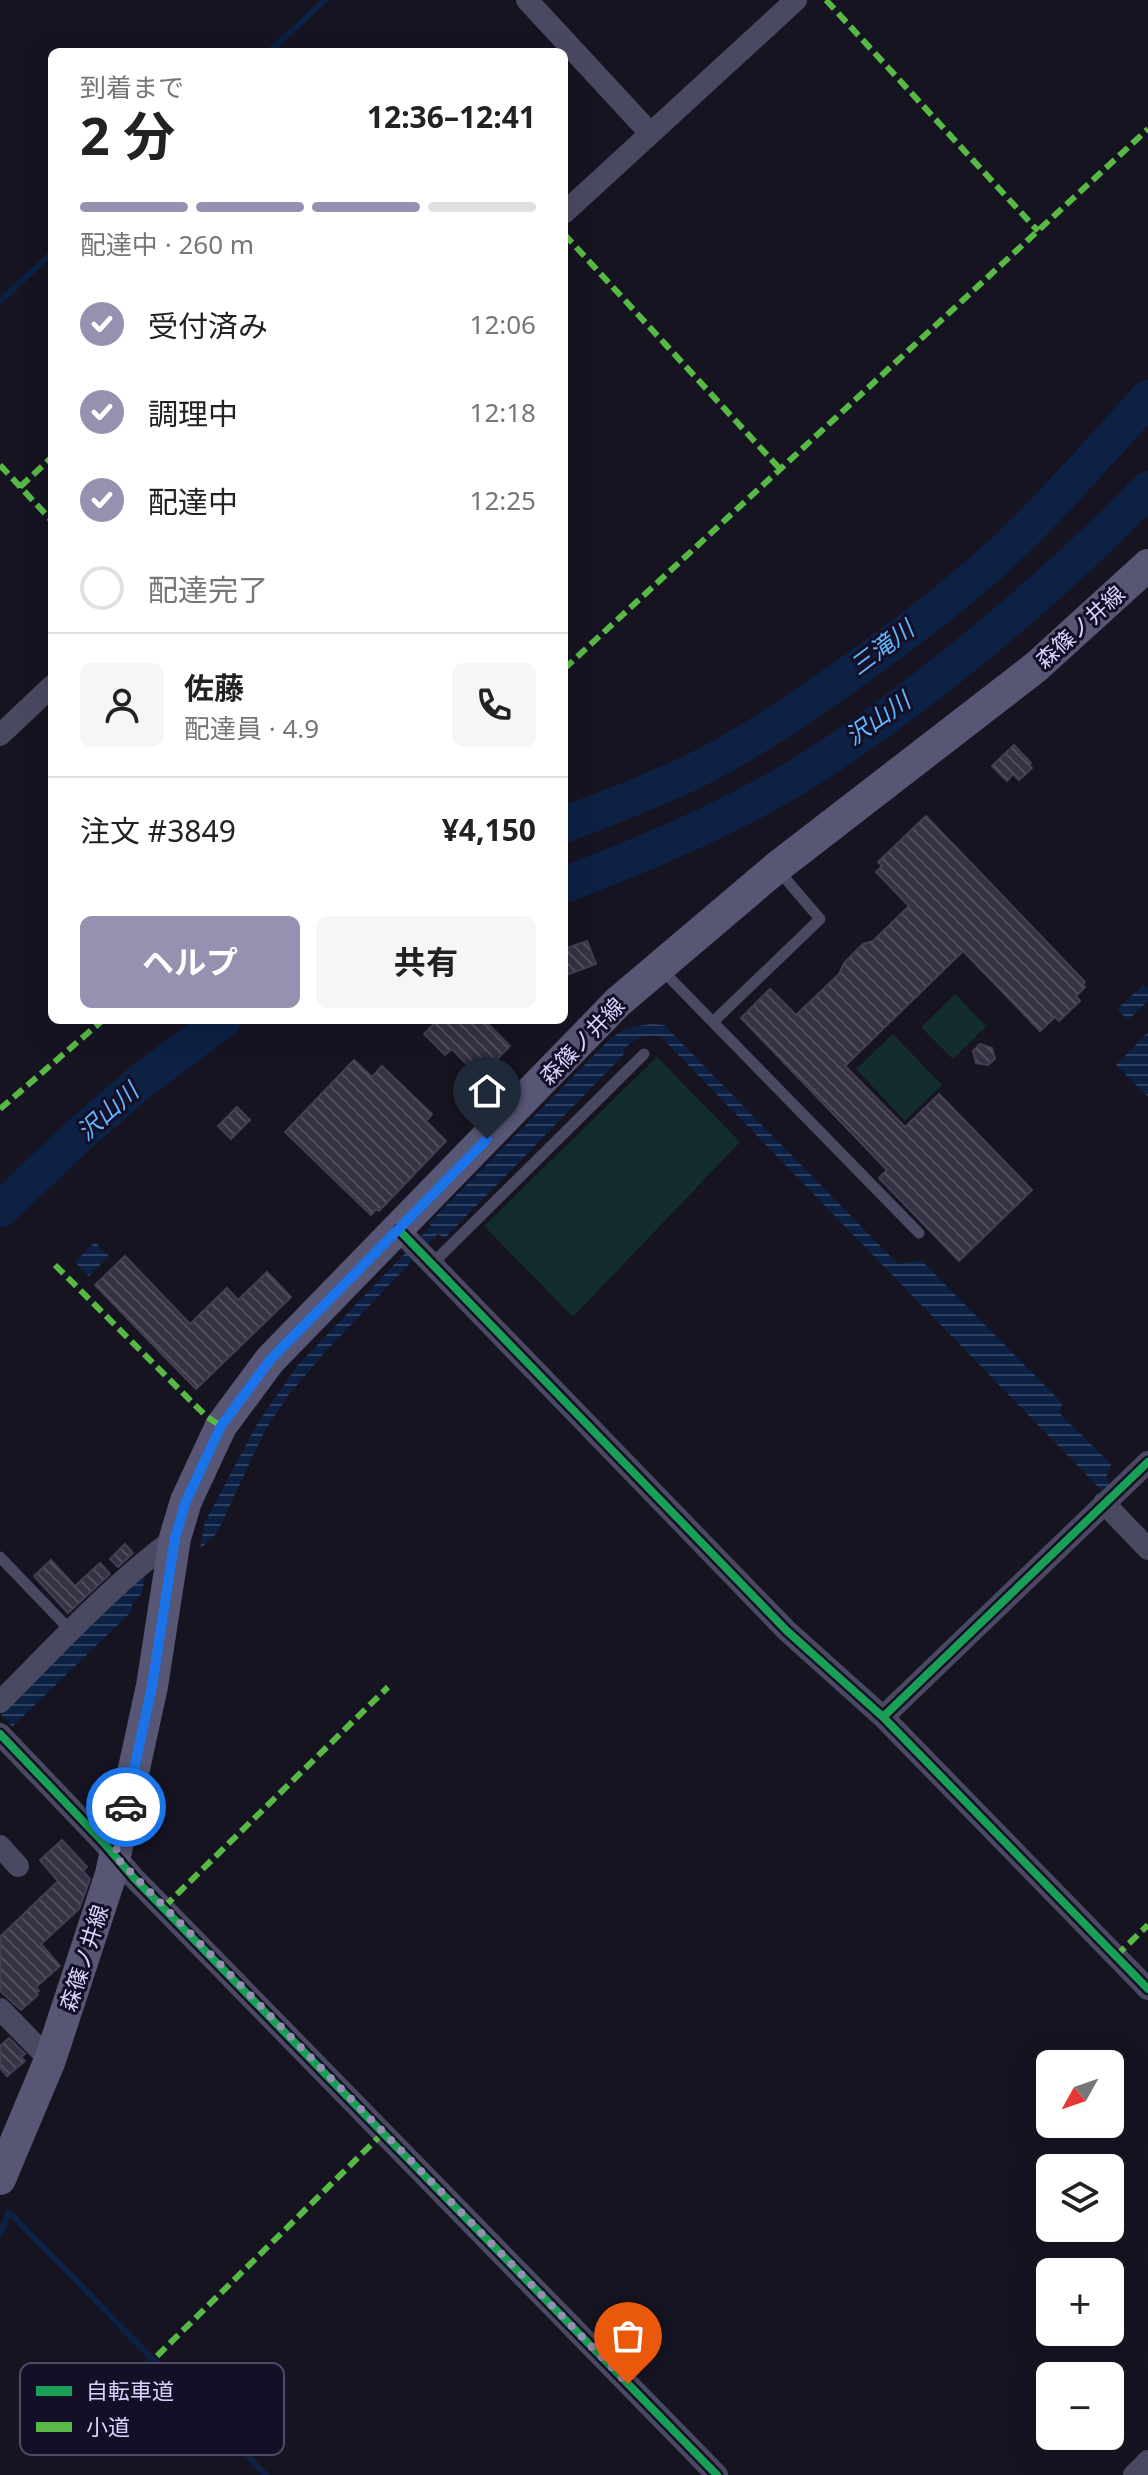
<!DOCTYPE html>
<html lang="ja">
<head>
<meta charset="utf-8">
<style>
	:root { --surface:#fff; --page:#f6f6f6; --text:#222; --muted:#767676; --line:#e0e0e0; --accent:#9591b1 }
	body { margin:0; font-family:"Noto Sans","Noto Sans JP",sans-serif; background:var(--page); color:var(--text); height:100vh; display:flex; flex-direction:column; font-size:30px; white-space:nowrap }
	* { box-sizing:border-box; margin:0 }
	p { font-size:26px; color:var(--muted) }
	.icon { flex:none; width:44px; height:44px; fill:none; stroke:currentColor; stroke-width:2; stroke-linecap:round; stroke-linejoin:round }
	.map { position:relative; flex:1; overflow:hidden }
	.details { position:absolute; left:48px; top:48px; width:520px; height:976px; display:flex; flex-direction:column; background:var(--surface); border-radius:12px; box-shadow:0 8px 32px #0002 }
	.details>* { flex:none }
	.needle { width:52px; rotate:230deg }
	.fabs { position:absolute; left:1036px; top:2050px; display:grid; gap:16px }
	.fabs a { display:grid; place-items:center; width:88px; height:88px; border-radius:12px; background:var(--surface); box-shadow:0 8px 32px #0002; font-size:40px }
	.pin { position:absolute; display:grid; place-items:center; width:68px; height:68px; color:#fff; margin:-82px -34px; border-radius:50% 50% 50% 0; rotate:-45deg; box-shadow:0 0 8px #0007 }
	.pin .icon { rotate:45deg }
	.courier { position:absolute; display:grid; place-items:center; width:80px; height:80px; margin:-40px; border:6px solid #1a73e8; border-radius:50%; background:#fff; color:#222; box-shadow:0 2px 10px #0007 }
	.head em { font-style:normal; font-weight:700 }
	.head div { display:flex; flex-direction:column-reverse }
	.head { display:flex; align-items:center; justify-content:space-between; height:136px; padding:0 32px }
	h1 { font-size:52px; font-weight:700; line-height:60px }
	.bar { display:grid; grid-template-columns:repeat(4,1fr); gap:12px 8px; align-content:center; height:96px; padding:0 32px }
	.bar i { height:10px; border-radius:6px; background:var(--line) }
	.bar .current { background:var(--accent) }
	.bar p { grid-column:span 4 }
	.line { display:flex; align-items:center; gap:20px; padding:0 32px; border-top:2px solid var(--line) }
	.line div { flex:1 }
	.round { display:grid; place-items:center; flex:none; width:84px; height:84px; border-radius:12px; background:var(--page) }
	ol { padding:0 32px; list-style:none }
	li { display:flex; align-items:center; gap:24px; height:88px }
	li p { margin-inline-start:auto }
	li .icon { padding:8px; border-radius:50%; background:var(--accent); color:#fff; stroke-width:4 }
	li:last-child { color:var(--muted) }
	li i { width:44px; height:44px; border:4px solid var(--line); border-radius:50% }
	.cta { display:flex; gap:16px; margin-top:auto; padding:16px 32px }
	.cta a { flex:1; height:92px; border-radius:12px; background:var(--accent); color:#fff; font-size:32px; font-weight:700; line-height:92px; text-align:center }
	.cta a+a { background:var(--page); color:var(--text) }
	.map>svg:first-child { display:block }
	.green { fill:#132c2d }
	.water { fill:url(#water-rules) }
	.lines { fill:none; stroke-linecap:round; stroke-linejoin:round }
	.stream { stroke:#0d2144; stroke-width:6 }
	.river { stroke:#0d2144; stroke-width:36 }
	.building { fill:url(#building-back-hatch); stroke:#433f54; stroke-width:2 }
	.service { stroke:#4a4962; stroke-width:11 }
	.minor { stroke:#4a4962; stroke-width:22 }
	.secondary { stroke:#575674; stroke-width:32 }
	.quiet { stroke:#58b947; stroke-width:6; stroke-dasharray:12 6; stroke-linecap:butt }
	.cycleway-casing { stroke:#130f26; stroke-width:13 }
	.cycleway { stroke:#1a9f57; stroke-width:8 }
	.done { stroke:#9591b1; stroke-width:8; stroke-dasharray:0 14.4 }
	.route { stroke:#1a73e8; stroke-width:10 }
	.labels { text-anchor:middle; stroke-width:6; stroke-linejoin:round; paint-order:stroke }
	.street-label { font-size:22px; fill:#d9d4ff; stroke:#130f26 }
	.water-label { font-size:24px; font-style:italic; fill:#62b6ff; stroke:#130f26 }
	.key { fill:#130f26; stroke:#4e4a67; stroke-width:2 }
	.key-label { font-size:22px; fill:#d9d4ff }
</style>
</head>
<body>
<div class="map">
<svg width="1148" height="2475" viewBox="0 0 1148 2475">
	<defs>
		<pattern id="water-rules" width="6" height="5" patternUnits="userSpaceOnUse" patternTransform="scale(2)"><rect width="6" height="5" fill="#0d2144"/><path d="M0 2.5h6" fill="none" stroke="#304060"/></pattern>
		<pattern id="building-back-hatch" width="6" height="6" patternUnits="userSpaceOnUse" patternTransform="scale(2)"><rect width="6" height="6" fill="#343243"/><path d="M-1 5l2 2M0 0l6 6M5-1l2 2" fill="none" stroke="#514f5f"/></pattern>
	</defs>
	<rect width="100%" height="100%" fill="#161421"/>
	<path class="green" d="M 955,994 L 986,1026 L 953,1059 L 921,1027 Z
		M 893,1034 L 942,1085 L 905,1121 L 856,1069 Z
		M 657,1057 L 740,1142 L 573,1317 L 484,1226 Z"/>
	<path class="water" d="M 1143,985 L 1148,990 L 1148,1001 L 1128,1020 L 1117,1009 Z
		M 651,1024 L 664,1025 L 898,1264 L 921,1260 L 1062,1403 L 1060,1414 L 1111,1464 L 1106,1478 L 1113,1485 L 1105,1494 L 661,1037 C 647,1033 633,1039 623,1050 L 625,1053 L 444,1239 L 438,1234 L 425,1247 L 418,1240 L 431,1226 L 429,1223 L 610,1039 L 626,1028 Z
		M 1148,1032 L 1148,1097 L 1116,1065 Z
		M 95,1242 L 109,1256 L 89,1276 L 75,1262 Z
		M 407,1251 L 414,1259 L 324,1353 L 287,1397 L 264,1432 L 217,1533 L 200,1549 L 205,1522 L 257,1424 L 298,1365 Z
		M 146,1570 L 142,1593 L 132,1604 L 132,1611 L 12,1727 L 0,1713 Z"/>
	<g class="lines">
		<path class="stream" d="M 269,52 L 325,0
			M 0,301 L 52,253
			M 0,2234 L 9,2212 L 266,2475"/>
		<path class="river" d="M 564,825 C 606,809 648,793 688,774 C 746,746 801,708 853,671 C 916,626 978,579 1032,524 C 1072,483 1110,440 1148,398
			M 564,885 C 634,858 703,830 769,793 C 819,766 866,732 911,698 C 995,634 1075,565 1148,489
			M 0,1210 L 78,1136 L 140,1082 L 223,1020"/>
	</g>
	<path class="building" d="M 1014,745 L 1031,763 L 1029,765 L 1032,768 L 1019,780 L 1013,774 L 1007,781 L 992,766 Z
		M 926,816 L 1085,982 L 1083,984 L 1085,987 L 1076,996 L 1080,1001 L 1059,1021 L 1055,1017 L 1040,1031 L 963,951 L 845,1066 L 905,1127 L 939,1094 L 1032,1190 L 959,1261 L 879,1178 L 887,1170 L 741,1018 L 770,989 L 796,1015 L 839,974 L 844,963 L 863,944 L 873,941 L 909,906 L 876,872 L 882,866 L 878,862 Z
		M 587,941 L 596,964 L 564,976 L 564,949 Z
		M 438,1020 L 484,1020 L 510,1046 L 479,1077 L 452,1049 L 445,1055 L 424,1034 Z
		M 980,1044 L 992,1048 L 995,1059 L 988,1065 L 976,1063 L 973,1051 Z
		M 354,1060 L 372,1077 L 382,1066 L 432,1114 L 426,1121 L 446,1141 L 379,1211 L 376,1209 L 371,1215 L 285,1132 Z
		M 237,1107 L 250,1120 L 231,1139 L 218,1126 Z
		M 125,1256 L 190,1324 L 227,1288 L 238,1300 L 267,1272 L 291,1297 L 196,1389 L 95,1285 Z
		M 125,1544 L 133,1553 L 118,1567 L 110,1559 Z
		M 51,1560 L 75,1586 L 100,1563 L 110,1574 L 68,1613 L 34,1576 Z
		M 62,1840 L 87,1867 L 83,1871 L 90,1879 L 79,1909 L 41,1944 L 60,1966 L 36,1987 L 39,1991 L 36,1993 L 38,1995 L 21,2010 L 0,1991 L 0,1937 L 58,1881 L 40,1860 Z
		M 9,2038 L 25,2054 L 21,2057 L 25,2061 L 7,2076 L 0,2068 L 0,2046 Z"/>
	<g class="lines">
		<path class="service" d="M 662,970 L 919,1233
			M 714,1021 L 820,919 L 778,870
			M 432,1264 L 644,1054
			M 0,1557 L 71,1631"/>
		<path class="minor" d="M 527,0 L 650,133
			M 564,213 L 796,0
			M 0,735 L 52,686
			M 399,1230 L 787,1631 L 883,1717 L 1148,1989
			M 1104,1503 L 1148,1549
			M 0,1702 C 56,1646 111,1585 175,1538
			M 883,1717 L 1148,1462
			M 0,1734 L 103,1842 L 134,1878 L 717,2475
			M 0,1846 L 18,1866
			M 0,2009 L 50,2060
			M 1134,2475 L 1148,2461"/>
		<path class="secondary" d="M 0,2179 L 50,2060 L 111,1874 L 152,1686 L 175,1538 L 186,1501 L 221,1426 L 270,1360 L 618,1002 L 776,868 L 1036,667 L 1148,565"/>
		<path class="quiet" d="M 826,0 L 1038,231
			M 564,234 L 780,469
			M 0,465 L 52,521
			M 20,487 L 52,457
			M 564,669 L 1148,129
			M 0,1109 L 103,1020
			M 55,1265 L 207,1417 L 221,1426
			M 164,1907 L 388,1687
			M 1116,1956 L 1148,1925
			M 157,2356 L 384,2132"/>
		<g class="cycleway-casing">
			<path id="cycleway" d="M 399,1230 L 787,1631 L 883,1717 L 1148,1989
				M 883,1717 L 1148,1462
				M 0,1734 L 103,1842 L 134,1878 L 717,2475"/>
		</g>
		<use href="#cycleway" class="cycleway"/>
	</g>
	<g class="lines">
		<path class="done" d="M 126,1807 L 115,1856 L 628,2384"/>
		<path class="route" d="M 126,1807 L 152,1686 L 175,1538 L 186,1501 L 221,1426 L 270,1360 L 487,1139"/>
	</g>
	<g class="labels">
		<g class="street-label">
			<text transform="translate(1080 627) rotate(-42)" y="8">森篠ノ井線</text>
			<text transform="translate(582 1041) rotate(-46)" y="8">森篠ノ井線</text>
			<text transform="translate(84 1958) rotate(-72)" y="8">森篠ノ井線</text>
		</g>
		<g class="water-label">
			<text transform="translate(882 648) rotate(-37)" y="8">三滝川</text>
			<text transform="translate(878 719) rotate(-35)" y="8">沢山川</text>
			<text transform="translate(108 1112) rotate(-42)" y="8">沢山川</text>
		</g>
	</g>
	<rect x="20" y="2363" width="264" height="92" rx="12" class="key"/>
	<rect x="36" y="2386" width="36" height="10" fill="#1a9f57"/>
	<rect x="36" y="2422" width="36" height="10" fill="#58b947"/>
	<g class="key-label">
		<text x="86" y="2399">自転車道</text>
		<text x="86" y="2435">小道</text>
	</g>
</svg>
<div class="fabs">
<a><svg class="needle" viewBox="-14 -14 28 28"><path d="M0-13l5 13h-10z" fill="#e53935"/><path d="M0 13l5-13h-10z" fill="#767676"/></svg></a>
<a><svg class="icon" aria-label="layers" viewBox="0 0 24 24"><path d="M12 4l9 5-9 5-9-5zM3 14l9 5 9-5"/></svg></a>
<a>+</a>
<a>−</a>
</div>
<div class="pin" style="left:628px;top:2384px;background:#ea580c"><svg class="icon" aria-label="bag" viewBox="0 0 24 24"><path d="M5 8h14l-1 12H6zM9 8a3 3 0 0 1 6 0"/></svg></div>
<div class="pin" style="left:487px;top:1139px;background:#1f2937"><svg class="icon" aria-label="home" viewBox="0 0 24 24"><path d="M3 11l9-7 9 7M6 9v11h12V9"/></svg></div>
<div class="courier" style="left:126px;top:1807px"><svg class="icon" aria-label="car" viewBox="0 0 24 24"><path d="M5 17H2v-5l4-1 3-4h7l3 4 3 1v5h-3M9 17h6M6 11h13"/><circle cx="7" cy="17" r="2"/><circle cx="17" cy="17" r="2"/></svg></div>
<section class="details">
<div class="head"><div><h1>2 分</h1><p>到着まで</p></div><em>12:36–12:41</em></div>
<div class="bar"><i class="current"></i><i class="current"></i><i class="current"></i><i></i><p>配達中 · 260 m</p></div>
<ol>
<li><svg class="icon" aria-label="check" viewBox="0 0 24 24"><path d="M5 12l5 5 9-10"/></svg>受付済み<p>12:06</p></li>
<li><svg class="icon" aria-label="check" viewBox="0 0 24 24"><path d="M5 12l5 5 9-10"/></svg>調理中<p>12:18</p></li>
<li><svg class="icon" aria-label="check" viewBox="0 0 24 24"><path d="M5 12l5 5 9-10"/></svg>配達中<p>12:25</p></li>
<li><i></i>配達完了</li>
</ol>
<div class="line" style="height:144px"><a class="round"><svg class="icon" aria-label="person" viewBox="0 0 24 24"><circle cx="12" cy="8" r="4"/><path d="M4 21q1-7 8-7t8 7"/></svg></a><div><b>佐藤</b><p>配達員 · 4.9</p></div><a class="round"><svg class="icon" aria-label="phone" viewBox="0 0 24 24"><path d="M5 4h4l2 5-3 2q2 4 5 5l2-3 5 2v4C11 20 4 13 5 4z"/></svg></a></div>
<div class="line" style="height:104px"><div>注文 #3849</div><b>¥4,150</b></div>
<div class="cta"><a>ヘルプ</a><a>共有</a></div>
</section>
</div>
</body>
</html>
